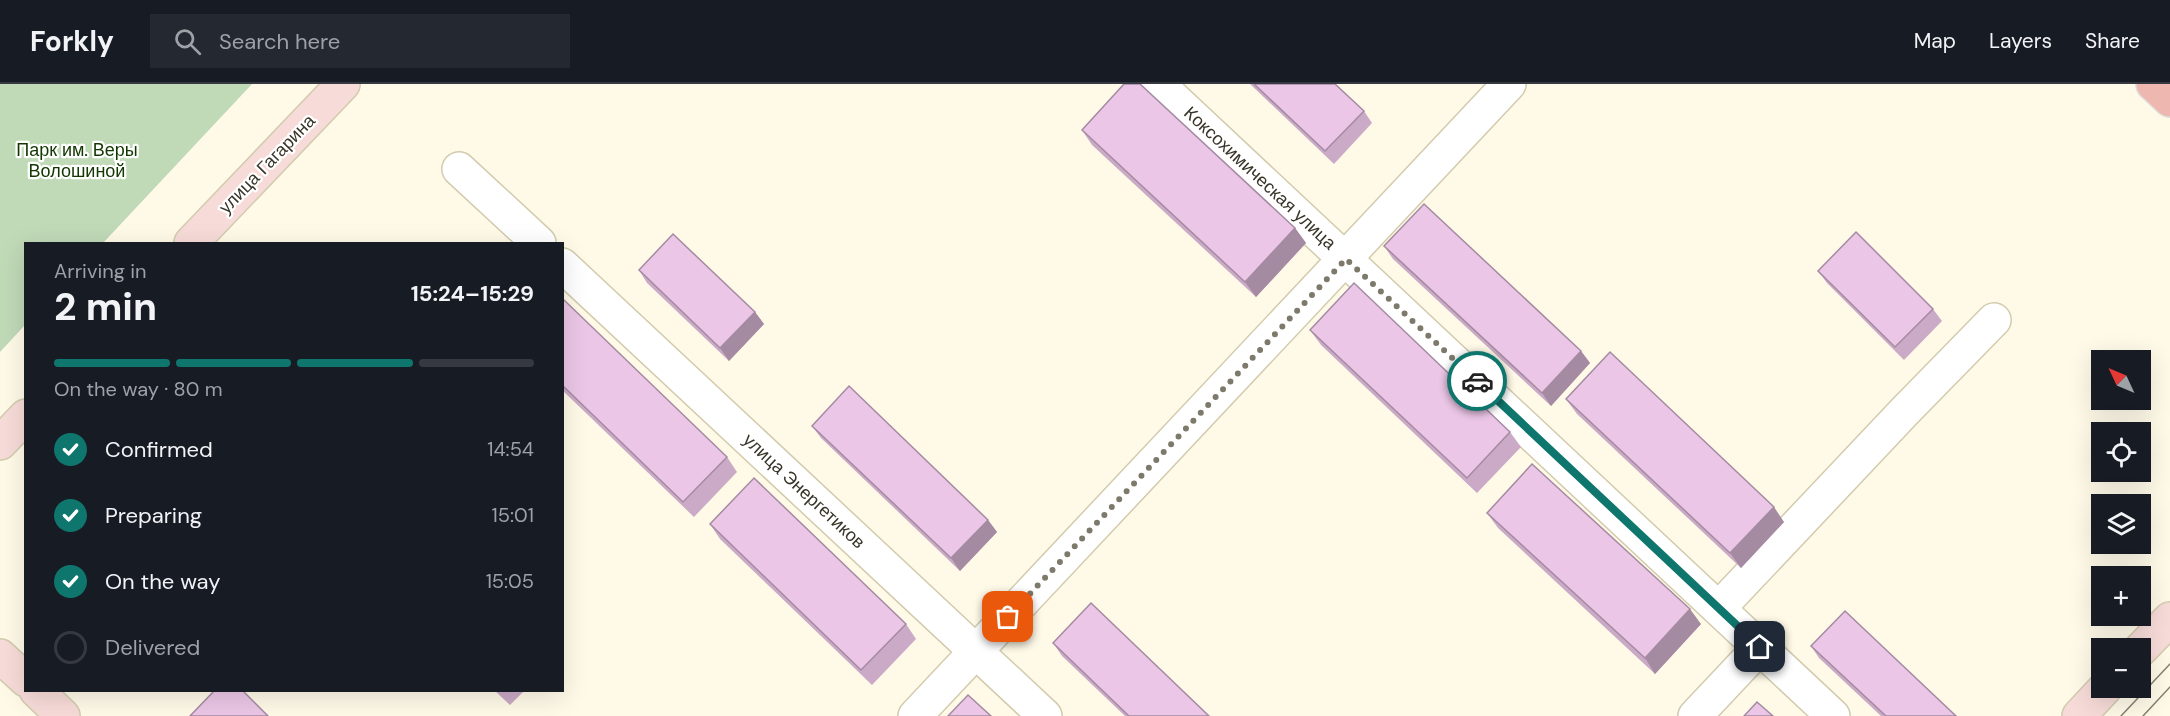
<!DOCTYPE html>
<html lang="en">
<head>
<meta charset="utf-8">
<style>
	:root { --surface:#171b24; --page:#242831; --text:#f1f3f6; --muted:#9ea1a6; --line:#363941; --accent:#0f766e }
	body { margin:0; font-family:"DM Sans",sans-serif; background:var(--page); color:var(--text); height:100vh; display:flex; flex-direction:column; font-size:22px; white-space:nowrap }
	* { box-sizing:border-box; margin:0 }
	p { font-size:20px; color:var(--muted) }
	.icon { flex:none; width:33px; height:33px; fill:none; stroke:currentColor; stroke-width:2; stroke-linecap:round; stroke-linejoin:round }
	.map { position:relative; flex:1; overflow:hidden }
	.side { position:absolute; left:24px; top:158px; width:540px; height:450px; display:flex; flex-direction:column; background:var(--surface); border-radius:0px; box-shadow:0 6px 24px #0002 }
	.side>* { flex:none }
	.needle { width:39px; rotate:314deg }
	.fabs { position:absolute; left:2091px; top:266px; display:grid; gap:12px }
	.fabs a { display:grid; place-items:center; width:60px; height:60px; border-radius:0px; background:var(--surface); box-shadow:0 6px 24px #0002; font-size:30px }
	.pin { position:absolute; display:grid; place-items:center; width:51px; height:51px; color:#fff; margin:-26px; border-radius:12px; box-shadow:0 3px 9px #0006 }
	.courier { position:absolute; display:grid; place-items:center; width:60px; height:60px; margin:-30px; border:4px solid #0f766e; border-radius:50%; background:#fff; color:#222; box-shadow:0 2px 8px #0007 }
	.overview em { font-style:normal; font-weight:700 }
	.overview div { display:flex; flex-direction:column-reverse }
	.overview { display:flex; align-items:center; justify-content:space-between; height:102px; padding:0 30px }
	h1 { font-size:39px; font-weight:700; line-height:45px }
	.bar { display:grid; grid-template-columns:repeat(4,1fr); gap:9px 6px; align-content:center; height:72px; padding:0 30px }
	.bar i { height:8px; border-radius:4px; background:var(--line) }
	.bar .active { background:var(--accent) }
	.bar p { grid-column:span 4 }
	ol { padding:0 30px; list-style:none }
	li { display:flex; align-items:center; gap:18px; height:66px }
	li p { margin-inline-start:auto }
	li .icon { padding:6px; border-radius:50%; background:var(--accent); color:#fff; stroke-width:4 }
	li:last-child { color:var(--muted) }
	li i { width:33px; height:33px; border:3px solid var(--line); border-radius:50% }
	header { display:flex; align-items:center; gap:36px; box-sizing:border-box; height:84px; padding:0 30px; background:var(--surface); border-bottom:2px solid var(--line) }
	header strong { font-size:28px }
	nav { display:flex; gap:33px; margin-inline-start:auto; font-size:21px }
	.search { width:420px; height:54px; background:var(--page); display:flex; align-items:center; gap:15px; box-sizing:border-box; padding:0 21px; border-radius:0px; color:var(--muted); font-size:22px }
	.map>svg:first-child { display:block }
	.green { fill:#c0d9b7 }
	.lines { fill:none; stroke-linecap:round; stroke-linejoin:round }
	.street-casing { stroke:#d2cbad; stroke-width:36 }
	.secondary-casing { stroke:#d2cbad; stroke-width:36 }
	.primary-casing { stroke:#dfdfdd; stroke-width:36 }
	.street { stroke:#fff; stroke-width:33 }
	.secondary { stroke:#f7dbd8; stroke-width:33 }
	.primary { stroke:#eeb8b1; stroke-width:33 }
	.tram { stroke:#837f71; stroke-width:1.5 }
	.wall { fill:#caaac6 }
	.shaded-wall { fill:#a48ba1 }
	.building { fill:#ebc6e6; stroke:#a48ba1; stroke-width:1.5 }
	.done { stroke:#7d796b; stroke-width:6; stroke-dasharray:0 10.8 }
	.route { stroke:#0f766e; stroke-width:8 }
	.labels { text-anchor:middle; stroke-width:4.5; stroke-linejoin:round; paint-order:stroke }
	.park-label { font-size:18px; fill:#133701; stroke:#fff }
	.street-label { font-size:18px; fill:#373428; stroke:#fff }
</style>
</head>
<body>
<header>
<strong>Forkly</strong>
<div class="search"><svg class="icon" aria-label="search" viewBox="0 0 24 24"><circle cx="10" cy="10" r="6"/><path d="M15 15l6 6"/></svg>Search here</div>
<nav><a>Map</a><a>Layers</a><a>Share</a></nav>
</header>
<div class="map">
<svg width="2170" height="632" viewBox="0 0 2170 632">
	<rect width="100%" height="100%" fill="#fffae8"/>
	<path class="green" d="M 0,0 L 252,0 L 103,159 L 26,159 L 25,241 L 0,268 Z"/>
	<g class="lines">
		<g class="street-casing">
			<path id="street" d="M 1158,0 L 1833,632
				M 459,85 L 539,159
				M 562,181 L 1045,632
				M 1719,524 L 1905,327 L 1994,236
				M 915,632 L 1509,0
				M 1695,632 L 1760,563"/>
		</g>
		<g class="secondary-casing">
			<path id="secondary" d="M 191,159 L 343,0
				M 0,359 L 26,332
				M 2140,566 L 2170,535
				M 0,572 L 26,596
				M 36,606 L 63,632
				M 2079,632 L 2106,603"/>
		</g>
		<g class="primary-casing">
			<path id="primary" d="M 2153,0 L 2170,16"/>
		</g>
		<use href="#street" class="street"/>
		<use href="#secondary" class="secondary"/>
		<use href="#primary" class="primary"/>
		<path class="tram" d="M 2121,632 L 2170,580
			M 2143,632 L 2170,603"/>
	</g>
	<path class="wall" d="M 1250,0 L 1335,0 L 1364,27 L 1372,39 L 1334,80 Z
		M 1082,46 L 1295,144 L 1306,159 L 1256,213 L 1092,61 Z
		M 1384,162 L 1581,267 L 1590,279 L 1551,322 L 1393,175 Z
		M 639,186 L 755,228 L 764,240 L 729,277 L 647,199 Z
		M 1818,187 L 1933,225 L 1942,237 L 1904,276 L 1827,199 Z
		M 562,218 L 727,373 L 737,388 L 694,433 L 562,306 Z
		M 1310,246 L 1510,348 L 1521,363 L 1477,409 L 1321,261 Z
		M 1566,315 L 1784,438 L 1741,484 L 1577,330 Z
		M 812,342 L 988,436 L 997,448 L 960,487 L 821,354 Z
		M 1487,429 L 1701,540 L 1655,590 L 1498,444 Z
		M 710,440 L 906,540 L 916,555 L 872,601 L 720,455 Z
		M 1053,559 L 1209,632 L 1125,632 L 1062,572 Z
		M 1811,562 L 1956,632 L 1881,632 L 1819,574 Z
		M 494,606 L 525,606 L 510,621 Z"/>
	<path class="shaded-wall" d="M 1295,144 L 1306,159 L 1256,213 L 1245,198 Z
		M 755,228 L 764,240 L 729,277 L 720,264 Z
		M 1581,267 L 1590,279 L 1551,322 L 1542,309 Z
		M 1774,423 L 1784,438 L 1741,484 L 1730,469 Z
		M 988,436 L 997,448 L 960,487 L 951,474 Z
		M 1690,525 L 1701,540 L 1655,590 L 1645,574 Z"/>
	<path class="building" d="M 1124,0 L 1140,0 L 1295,144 L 1245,198 L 1082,46 Z
		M 1254,0 L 1335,0 L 1364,27 L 1325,67 Z
		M 1424,120 L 1581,267 L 1542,309 L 1384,162 Z
		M 1856,148 L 1933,225 L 1895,263 L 1818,187 Z
		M 673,150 L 755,228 L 720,264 L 639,186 Z
		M 1354,199 L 1510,348 L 1467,394 L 1310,246 Z
		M 564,216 L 727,373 L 683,418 L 562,301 L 562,218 Z
		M 1610,268 L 1774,423 L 1730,469 L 1566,315 Z
		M 849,302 L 988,436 L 951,474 L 812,342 Z
		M 1532,380 L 1690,525 L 1645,574 L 1487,429 Z
		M 754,394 L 906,540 L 861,586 L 710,440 Z
		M 1091,519 L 1209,632 L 1129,632 L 1053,559 Z
		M 1845,527 L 1956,632 L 1886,632 L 1811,562 Z
		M 215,606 L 242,606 L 268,632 L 190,632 Z
		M 968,611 L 991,632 L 948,632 Z
		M 1757,618 L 1773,632 L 1744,632 Z"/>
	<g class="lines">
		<path class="done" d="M 1008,533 L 1346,175 L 1477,297"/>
		<path class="route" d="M 1477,297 L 1760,563"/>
	</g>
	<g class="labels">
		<g class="park-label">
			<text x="77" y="72">Парк им. Веры<tspan x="77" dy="21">Волошиной</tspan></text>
		</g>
		<g class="street-label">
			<text transform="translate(267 80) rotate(-46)" y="6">улица Гагарина</text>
			<text transform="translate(1260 94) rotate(43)" y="6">Коксохимическая улица</text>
			<text transform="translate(804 407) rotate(43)" y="6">улица Энергетиков</text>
		</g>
	</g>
</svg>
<div class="fabs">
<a><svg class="needle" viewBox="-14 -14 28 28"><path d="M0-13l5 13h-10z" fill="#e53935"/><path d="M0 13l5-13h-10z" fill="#9ea1a6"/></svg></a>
<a><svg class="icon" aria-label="locate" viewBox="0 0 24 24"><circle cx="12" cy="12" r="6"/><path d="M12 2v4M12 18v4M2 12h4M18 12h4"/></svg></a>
<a><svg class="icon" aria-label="layers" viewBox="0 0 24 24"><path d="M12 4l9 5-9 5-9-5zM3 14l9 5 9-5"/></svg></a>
<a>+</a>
<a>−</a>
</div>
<div class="pin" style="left:1008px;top:533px;background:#ea580c"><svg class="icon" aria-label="bag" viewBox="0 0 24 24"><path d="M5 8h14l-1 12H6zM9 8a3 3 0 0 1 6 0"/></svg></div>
<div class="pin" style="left:1760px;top:563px;background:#1f2937"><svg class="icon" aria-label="home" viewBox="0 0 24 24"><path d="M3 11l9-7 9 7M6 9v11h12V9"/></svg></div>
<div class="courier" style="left:1477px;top:297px"><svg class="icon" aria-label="car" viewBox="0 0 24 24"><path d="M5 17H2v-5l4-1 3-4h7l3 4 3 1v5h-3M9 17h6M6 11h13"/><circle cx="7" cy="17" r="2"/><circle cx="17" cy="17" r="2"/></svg></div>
<section class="side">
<div class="overview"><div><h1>2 min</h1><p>Arriving in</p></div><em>15:24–15:29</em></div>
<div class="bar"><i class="active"></i><i class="active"></i><i class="active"></i><i></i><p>On the way · 80 m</p></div>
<ol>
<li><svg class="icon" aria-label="check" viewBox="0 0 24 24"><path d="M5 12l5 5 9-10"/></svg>Confirmed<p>14:54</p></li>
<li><svg class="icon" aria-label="check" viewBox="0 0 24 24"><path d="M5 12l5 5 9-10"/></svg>Preparing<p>15:01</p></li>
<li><svg class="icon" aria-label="check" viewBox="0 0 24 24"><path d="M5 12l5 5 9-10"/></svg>On the way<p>15:05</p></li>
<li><i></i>Delivered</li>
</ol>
</section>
</div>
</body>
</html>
